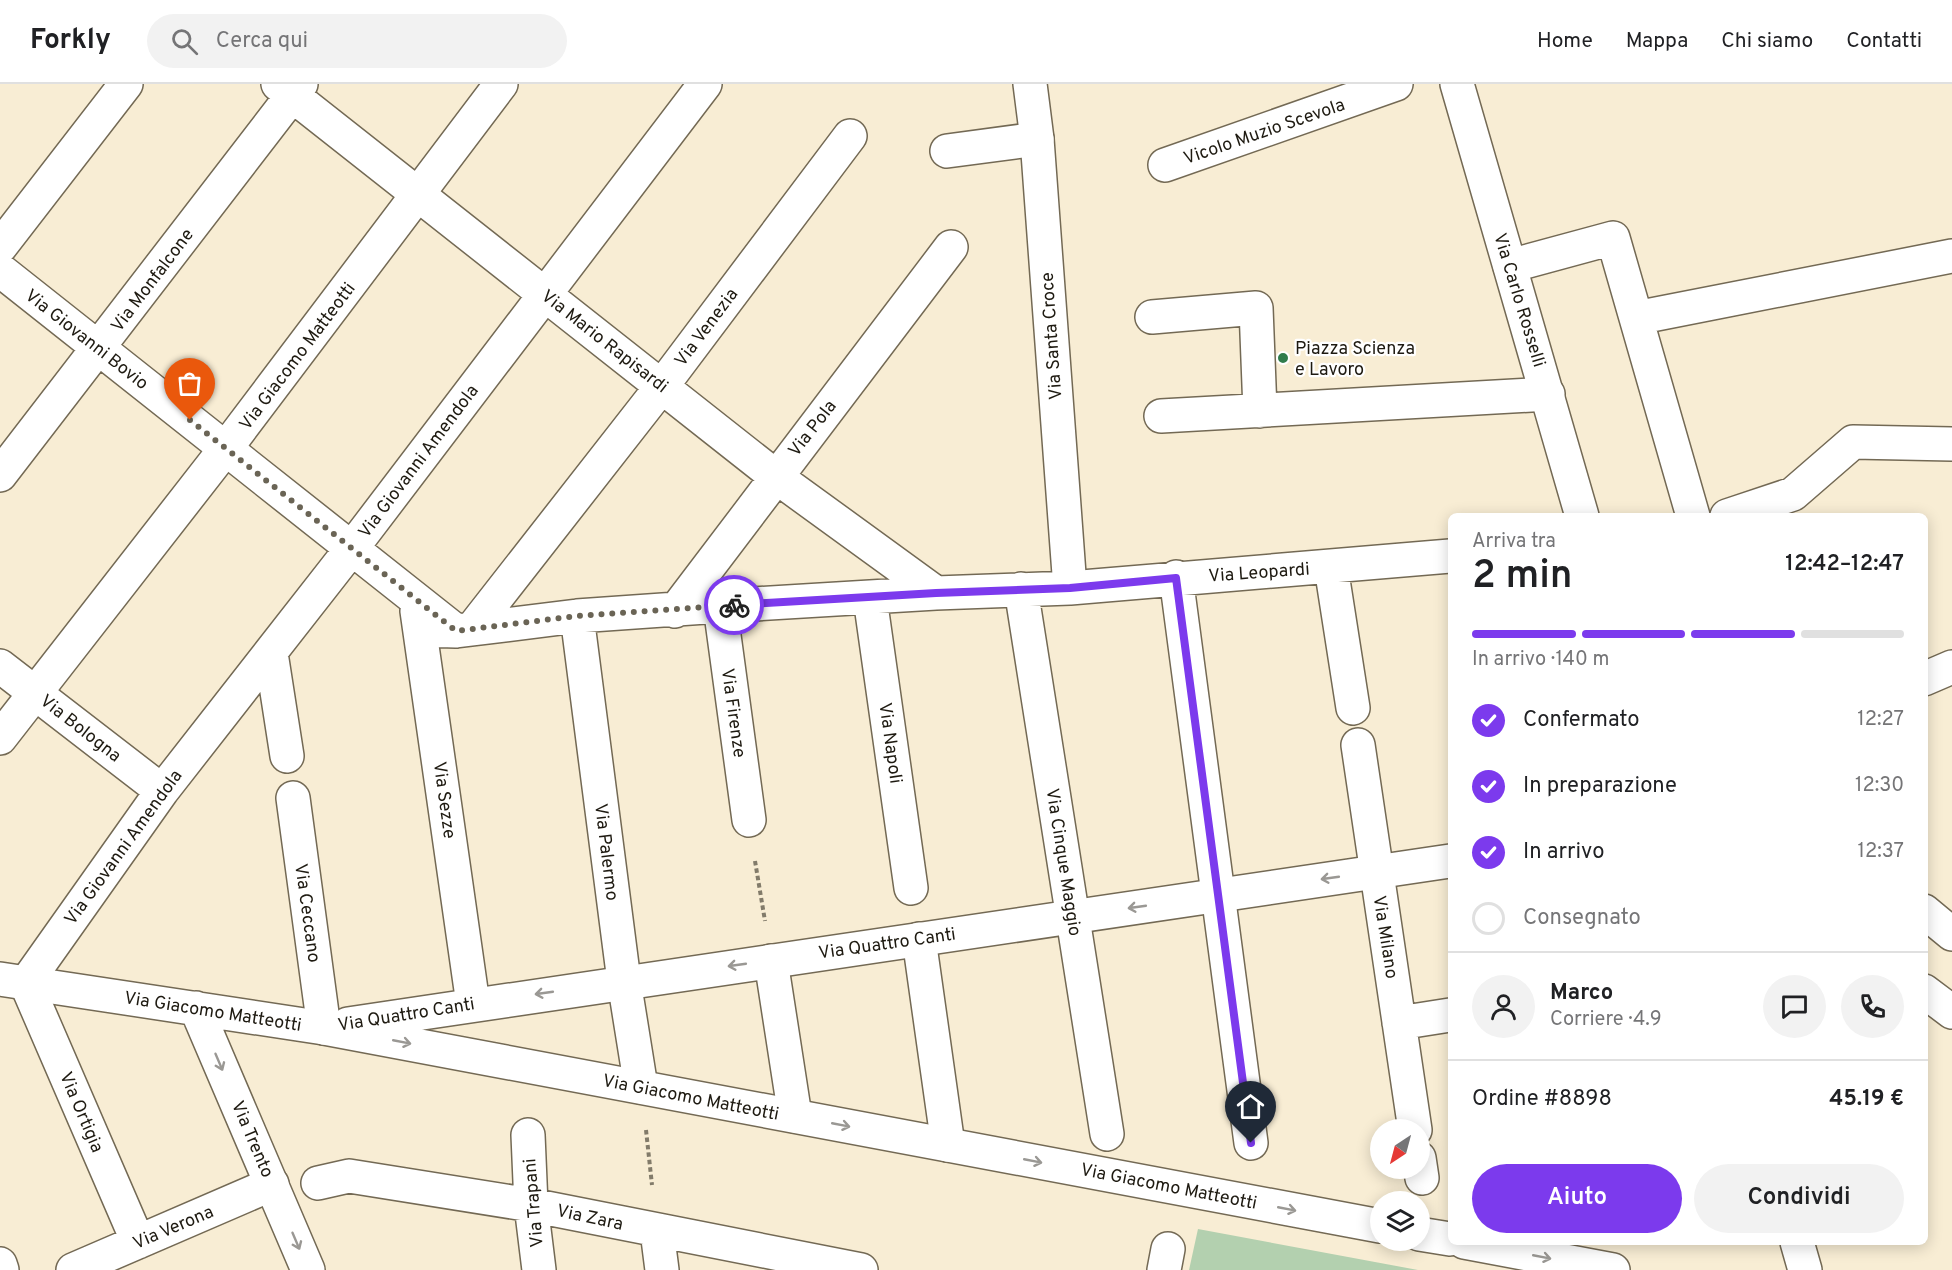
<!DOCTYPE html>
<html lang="it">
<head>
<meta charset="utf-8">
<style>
	:root { --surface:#fff; --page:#f2f2f2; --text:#202124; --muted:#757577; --line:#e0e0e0; --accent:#7c3aed }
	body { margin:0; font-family:Overpass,sans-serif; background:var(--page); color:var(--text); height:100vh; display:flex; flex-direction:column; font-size:22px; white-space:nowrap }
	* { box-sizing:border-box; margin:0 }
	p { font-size:20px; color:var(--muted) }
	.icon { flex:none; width:33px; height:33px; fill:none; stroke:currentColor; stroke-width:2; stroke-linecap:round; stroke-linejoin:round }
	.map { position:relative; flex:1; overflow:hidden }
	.panel { position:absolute; left:1448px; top:429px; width:480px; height:732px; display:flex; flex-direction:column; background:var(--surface); border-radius:9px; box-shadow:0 3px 15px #0003 }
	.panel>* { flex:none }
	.needle { width:39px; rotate:216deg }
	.fabs { position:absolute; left:1370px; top:1035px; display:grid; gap:12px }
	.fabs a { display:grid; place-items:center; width:60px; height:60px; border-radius:50%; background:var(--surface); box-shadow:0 3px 15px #0003; font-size:30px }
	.pin { position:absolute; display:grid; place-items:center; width:51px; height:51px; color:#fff; margin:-62px -26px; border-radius:50% 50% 50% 0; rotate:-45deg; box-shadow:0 0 6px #0007 }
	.pin .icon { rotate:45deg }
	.courier { position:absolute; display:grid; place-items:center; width:60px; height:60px; margin:-30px; border:4px solid #7c3aed; border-radius:50%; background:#fff; color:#222; box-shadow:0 2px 8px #0007 }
	.summary em { font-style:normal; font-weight:600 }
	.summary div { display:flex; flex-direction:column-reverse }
	.summary { display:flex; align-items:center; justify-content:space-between; height:102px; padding:0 24px }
	h1 { font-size:39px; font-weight:600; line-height:45px }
	.bar { display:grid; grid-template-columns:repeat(4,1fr); gap:9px 6px; align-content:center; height:72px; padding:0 24px }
	.bar i { height:8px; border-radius:4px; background:var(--line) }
	.bar .selected { background:var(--accent) }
	.bar p { grid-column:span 4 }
	.line { display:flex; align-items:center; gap:15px; padding:0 24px; border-top:2px solid var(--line) }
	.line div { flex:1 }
	.round { display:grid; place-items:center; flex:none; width:63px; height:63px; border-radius:32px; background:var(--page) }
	ol { padding:0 24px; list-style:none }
	li { display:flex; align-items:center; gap:18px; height:66px }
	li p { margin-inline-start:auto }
	li .icon { padding:6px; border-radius:50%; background:var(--accent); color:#fff; stroke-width:4 }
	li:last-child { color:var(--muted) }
	li i { width:33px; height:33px; border:3px solid var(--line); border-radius:50% }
	.primary-button { display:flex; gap:12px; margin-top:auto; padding:12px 24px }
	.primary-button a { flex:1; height:69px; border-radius:36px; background:var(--accent); color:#fff; font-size:24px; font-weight:600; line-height:69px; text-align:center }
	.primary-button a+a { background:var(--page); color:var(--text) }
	header { display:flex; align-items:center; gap:36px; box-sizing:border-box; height:84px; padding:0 30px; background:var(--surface); border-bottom:2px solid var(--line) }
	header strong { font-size:28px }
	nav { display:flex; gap:33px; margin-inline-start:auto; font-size:21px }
	.search { width:420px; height:54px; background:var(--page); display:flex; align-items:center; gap:15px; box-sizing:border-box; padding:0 21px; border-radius:33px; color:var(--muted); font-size:22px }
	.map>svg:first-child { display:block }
	.green { fill:#b3d0af }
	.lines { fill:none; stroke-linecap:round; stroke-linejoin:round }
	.pedestrian-casing { stroke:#736954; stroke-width:36 }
	.minor-casing { stroke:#736954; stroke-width:36 }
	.tertiary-casing { stroke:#736954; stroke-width:36 }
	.secondary-casing { stroke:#736954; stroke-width:36 }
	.path { stroke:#827b6a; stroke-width:4; stroke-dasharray:4.5 3; stroke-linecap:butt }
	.pedestrian { stroke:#fff; stroke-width:33 }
	.minor { stroke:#fff; stroke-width:33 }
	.tertiary { stroke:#fff; stroke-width:33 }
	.secondary { stroke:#fff; stroke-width:33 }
	.oneway { stroke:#9a9894 }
	.done { stroke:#6a6455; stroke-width:6; stroke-dasharray:0 10.8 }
	.route { stroke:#7c3aed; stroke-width:8 }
	.poi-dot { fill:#307c4b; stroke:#fff; stroke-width:2 }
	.labels { text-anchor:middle; stroke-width:4.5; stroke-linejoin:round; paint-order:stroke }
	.street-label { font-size:18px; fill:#1e1a11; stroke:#fff }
	.poi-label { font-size:18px; fill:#1e1a11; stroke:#fff; text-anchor:start }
</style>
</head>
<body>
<header>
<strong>Forkly</strong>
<div class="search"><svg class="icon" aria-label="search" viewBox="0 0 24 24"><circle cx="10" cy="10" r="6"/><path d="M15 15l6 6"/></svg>Cerca qui</div>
<nav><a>Home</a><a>Mappa</a><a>Chi siamo</a><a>Contatti</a></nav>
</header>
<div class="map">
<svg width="1952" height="1186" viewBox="0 0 1952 1186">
	<rect width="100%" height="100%" fill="#f8edd4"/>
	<path class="green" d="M 1198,1145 L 1418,1186 L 1189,1186 Z"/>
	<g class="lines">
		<g class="pedestrian-casing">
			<path id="pedestrian" d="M 947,67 L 1037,55"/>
		</g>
		<g class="minor-casing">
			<path id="minor" d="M 278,0 L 775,392 L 936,509
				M 1030,0 L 1037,55 L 1070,504
				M 1165,81 L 1396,0
				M 0,163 L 126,0
				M 1510,182 L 1613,154 L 1693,432
				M 0,186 L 456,547
				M 1152,233 L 1256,224 L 1260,327
				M 1636,234 L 1952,172
				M 1161,332 L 1548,310
				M 0,391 L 301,0
				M 1727,432 L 1793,410 L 1853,358 L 1952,360
				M 1331,483 L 1353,624
				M 1176,493 L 1251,1059
				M 1021,505 L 1107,1050
				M 870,514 L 911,804
				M 720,522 L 749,736
				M 417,527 L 473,920
				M 675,527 L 951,163
				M 577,532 L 624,897 L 641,1003
				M 472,545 L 662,302 L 850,52
				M 422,546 L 456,547 L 577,532 L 720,522 L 936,509 L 1070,504 L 1450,472
				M 271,569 L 287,672
				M 0,582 L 162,707
				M 1924,595 L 1952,583
				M 1358,661 L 1415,1046
				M 293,714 L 324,944
				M 1924,827 L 1952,850
				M 919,855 L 948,1061
				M 771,877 L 795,1032
				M 1399,939 L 1450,931
				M 528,1051 L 531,1121 L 539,1186
				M 1419,1074 L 1422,1094
				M 318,1099 L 349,1092 L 531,1121 L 861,1186
				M 657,1147 L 662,1186
				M 138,1158 L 26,899 L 162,707 L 352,464 L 705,0
				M 1797,1158 L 1805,1186
				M 0,1180 L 2,1186
				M 73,1186 L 272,1100
				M 1164,1186 L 1168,1165"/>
		</g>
		<g class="tertiary-casing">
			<path id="tertiary" d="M 1457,0 L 1582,432"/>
		</g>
		<g class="secondary-casing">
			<path id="secondary" d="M 0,654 L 226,364 L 501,0
				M 0,895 L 324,944 L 1380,1142
				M 1924,907 L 1952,928
				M 196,924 L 308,1186
				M 348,940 L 1450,777
				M 1419,1150 L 1450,1155
				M 1464,1158 L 1613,1186"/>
		</g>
		<path class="path" d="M 755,777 L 765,837
			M 646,1046 L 652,1101"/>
		<use href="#pedestrian" class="pedestrian"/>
		<use href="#minor" class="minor"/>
		<use href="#tertiary" class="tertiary"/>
		<use href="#secondary" class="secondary"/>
	</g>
	<defs><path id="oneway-shaft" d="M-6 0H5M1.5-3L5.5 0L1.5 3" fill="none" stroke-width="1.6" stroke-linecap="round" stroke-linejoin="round" transform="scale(1.5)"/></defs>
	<g class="oneway">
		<use href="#oneway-shaft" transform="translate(1330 794) rotate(172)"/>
		<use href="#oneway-shaft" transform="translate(1137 823) rotate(172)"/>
		<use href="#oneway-shaft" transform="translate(737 881) rotate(172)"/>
		<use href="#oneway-shaft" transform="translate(544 909) rotate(172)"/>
		<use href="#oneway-shaft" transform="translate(402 958) rotate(11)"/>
		<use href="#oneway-shaft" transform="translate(219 978) rotate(67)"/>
		<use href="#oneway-shaft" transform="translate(841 1041) rotate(11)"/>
		<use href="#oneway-shaft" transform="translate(1033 1077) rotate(11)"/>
		<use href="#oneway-shaft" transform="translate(1287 1125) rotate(11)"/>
		<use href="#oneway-shaft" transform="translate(296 1157) rotate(67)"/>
		<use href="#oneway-shaft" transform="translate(1542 1173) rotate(11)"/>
	</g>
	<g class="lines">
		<path class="done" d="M 190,336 L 456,547 L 577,532 L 734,521"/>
		<path class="route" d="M 734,521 L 936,509 L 1070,504 L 1176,494 L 1251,1059"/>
	</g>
	<circle class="poi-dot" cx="1283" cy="274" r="6"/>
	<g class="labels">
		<g class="street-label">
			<text transform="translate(1264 47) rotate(-19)" y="6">Vicolo Muzio Scevola</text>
			<text transform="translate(152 196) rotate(-53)" y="6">Via Monfalcone</text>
			<text transform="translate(1520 216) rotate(73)" y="6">Via Carlo Rosselli</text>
			<text transform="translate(706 243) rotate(-53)" y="6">Via Venezia</text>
			<text transform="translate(1051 252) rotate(-94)" y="6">Via Santa Croce</text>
			<text transform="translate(87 255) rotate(38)" y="6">Via Giovanni Bovio</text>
			<text transform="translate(605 257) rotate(38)" y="6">Via Mario Rapisardi</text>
			<text transform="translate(297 272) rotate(-53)" y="6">Via Giacomo Matteotti</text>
			<text transform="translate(812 344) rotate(-52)" y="6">Via Pola</text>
			<text transform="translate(418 377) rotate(-53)" y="6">Via Giovanni Amendola</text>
			<text transform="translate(1259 488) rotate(-4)" y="6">Via Leopardi</text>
			<text transform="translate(734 629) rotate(82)" y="6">Via Firenze</text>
			<text transform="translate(81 644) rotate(38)" y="6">Via Bologna</text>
			<text transform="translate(891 659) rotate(82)" y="6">Via Napoli</text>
			<text transform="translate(445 716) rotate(82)" y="6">Via Sezze</text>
			<text transform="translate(123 763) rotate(-54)" y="6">Via Giovanni Amendola</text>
			<text transform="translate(607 768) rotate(83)" y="6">Via Palermo</text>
			<text transform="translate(1064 778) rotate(81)" y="6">Via Cinque Maggio</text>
			<text transform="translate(308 829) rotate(82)" y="6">Via Ceccano</text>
			<text transform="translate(1386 853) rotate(81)" y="6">Via Milano</text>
			<text transform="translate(887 859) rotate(-8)" y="6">Via Quattro Canti</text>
			<text transform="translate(213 927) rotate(9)" y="6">Via Giacomo Matteotti</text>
			<text transform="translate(406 930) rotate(-9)" y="6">Via Quattro Canti</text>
			<text transform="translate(691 1013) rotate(11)" y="6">Via Giacomo Matteotti</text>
			<text transform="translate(82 1028) rotate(67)" y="6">Via Ortigia</text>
			<text transform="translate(253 1055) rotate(67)" y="6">Via Trento</text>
			<text transform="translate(1169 1102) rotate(11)" y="6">Via Giacomo Matteotti</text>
			<text transform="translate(533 1119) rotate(-95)" y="6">Via Trapani</text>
			<text transform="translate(590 1133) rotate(12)" y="6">Via Zara</text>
			<text transform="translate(173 1143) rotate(-23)" y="6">Via Verona</text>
		</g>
		<g class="poi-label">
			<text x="1295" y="270">Piazza Scienza<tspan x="1295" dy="21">e Lavoro</tspan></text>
		</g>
	</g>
</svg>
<div class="fabs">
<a><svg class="needle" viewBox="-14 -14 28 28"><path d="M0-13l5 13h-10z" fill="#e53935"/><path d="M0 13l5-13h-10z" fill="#757577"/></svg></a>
<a><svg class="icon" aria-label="layers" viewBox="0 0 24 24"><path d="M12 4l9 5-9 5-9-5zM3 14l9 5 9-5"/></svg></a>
</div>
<div class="pin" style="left:190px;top:336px;background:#ea580c"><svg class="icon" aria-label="bag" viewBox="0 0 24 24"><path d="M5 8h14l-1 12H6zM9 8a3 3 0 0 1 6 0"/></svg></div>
<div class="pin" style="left:1251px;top:1059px;background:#1f2937"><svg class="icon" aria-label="home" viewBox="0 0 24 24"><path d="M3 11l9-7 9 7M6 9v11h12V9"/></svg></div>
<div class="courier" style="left:734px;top:521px"><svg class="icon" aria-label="bike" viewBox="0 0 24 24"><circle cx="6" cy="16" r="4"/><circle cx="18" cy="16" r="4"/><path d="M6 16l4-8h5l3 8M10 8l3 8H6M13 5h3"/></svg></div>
<section class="panel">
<div class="summary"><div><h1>2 min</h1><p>Arriva tra</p></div><em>12:42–12:47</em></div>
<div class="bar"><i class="selected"></i><i class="selected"></i><i class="selected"></i><i></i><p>In arrivo · 140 m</p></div>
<ol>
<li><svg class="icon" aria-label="check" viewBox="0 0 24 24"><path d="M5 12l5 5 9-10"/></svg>Confermato<p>12:27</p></li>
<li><svg class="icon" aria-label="check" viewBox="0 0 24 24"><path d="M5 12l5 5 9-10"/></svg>In preparazione<p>12:30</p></li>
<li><svg class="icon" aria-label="check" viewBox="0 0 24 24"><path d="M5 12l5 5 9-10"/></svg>In arrivo<p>12:37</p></li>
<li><i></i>Consegnato</li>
</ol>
<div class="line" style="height:108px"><a class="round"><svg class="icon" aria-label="person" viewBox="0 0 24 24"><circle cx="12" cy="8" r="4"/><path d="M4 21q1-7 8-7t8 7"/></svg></a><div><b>Marco</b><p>Corriere · 4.9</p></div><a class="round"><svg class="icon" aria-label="chat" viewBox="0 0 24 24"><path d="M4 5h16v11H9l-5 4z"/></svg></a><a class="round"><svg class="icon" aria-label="phone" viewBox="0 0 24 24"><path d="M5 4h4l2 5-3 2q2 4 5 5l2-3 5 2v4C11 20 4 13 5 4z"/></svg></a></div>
<div class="line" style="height:78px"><div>Ordine #8898</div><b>45.19 €</b></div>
<div class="primary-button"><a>Aiuto</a><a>Condividi</a></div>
</section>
</div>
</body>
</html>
